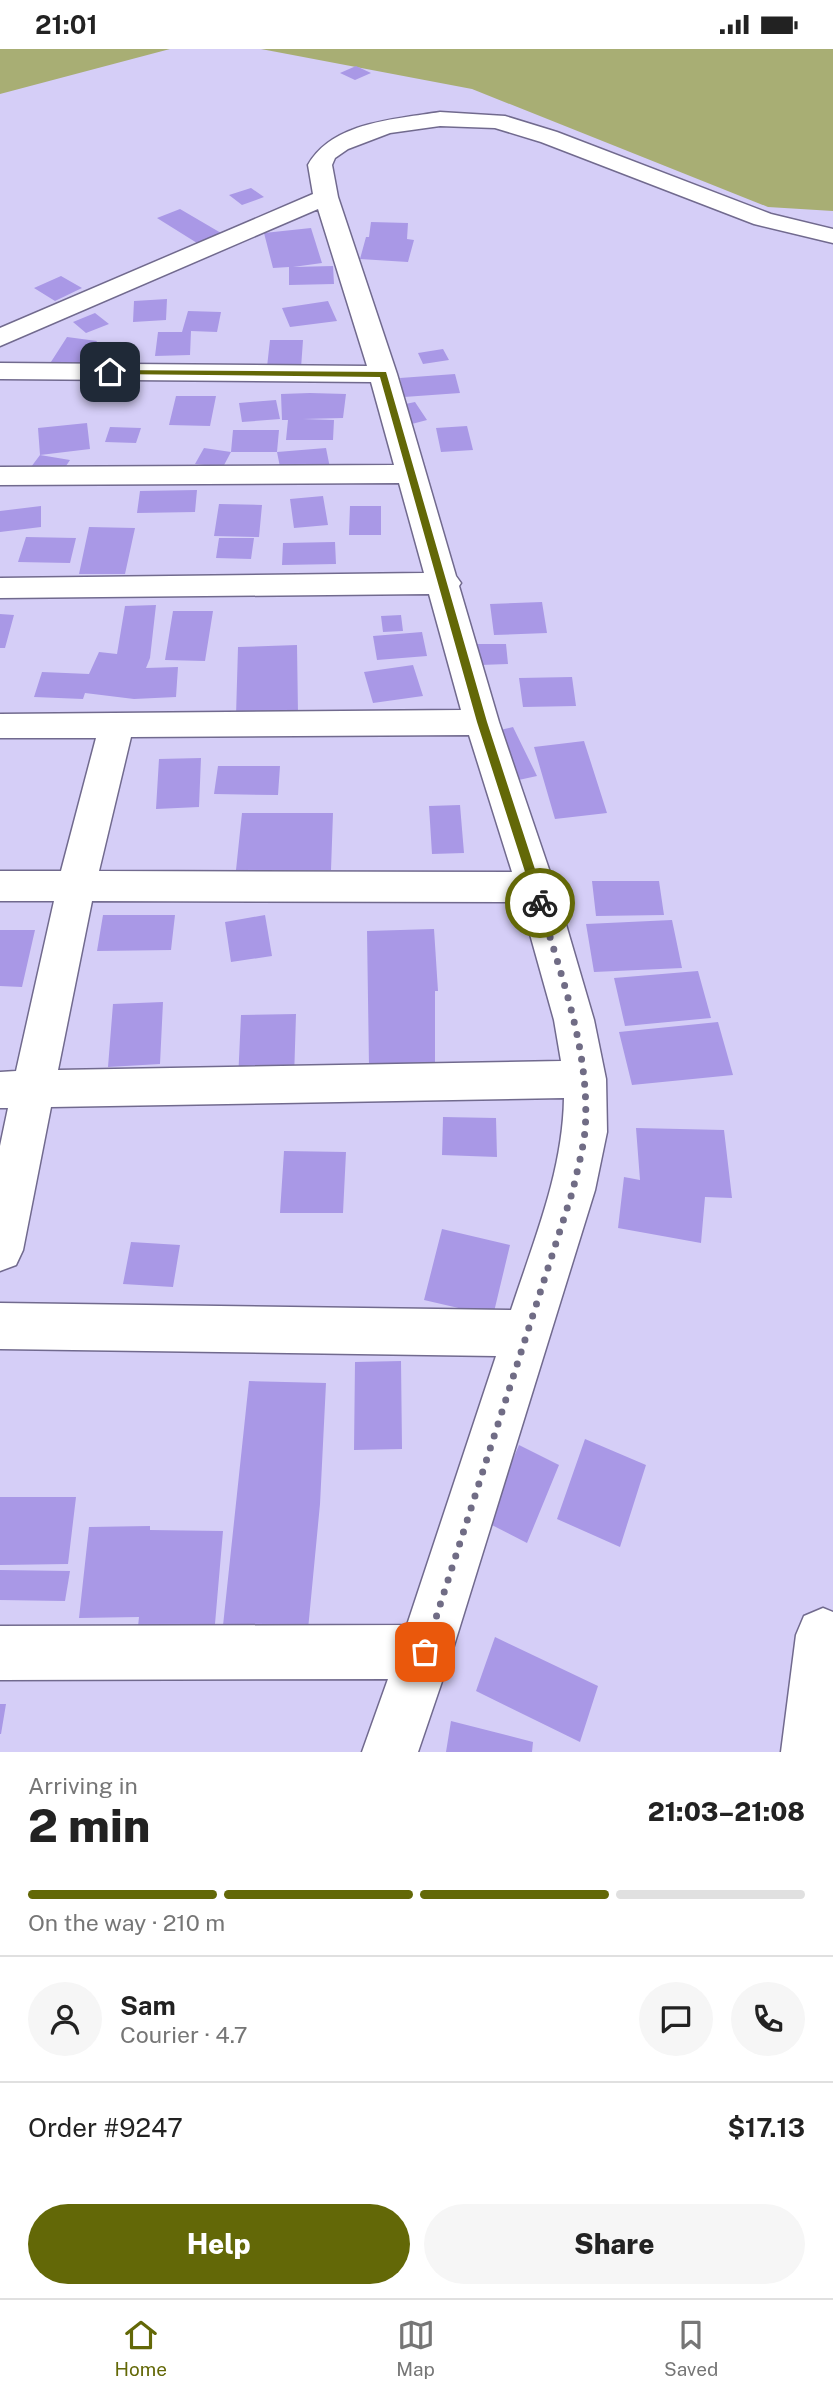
<!DOCTYPE html>
<html lang="en">
<head>
<meta charset="utf-8">
<style>
	:root { --surface:#fff; --page:#f6f6f6; --text:#222; --muted:#767676; --line:#e0e0e0; --accent:#636807 }
	body { margin:0; font-family:"Public Sans",sans-serif; background:var(--page); color:var(--text); height:100vh; display:flex; flex-direction:column; font-size:26px; white-space:nowrap }
	* { box-sizing:border-box; margin:0 }
	p { font-size:23px; color:var(--muted) }
	.icon { flex:none; width:38px; height:38px; fill:none; stroke:currentColor; stroke-width:2; stroke-linecap:round; stroke-linejoin:round }
	.map { position:relative; height:1703px; overflow:hidden }
	.drawer { display:flex; flex-direction:column; background:var(--surface); flex:1 }
	.drawer>* { flex:none }
	.pin { position:absolute; display:grid; place-items:center; width:60px; height:60px; color:#fff; margin:-30px; border-radius:14px; box-shadow:0 4px 10px #0006 }
	.courier { position:absolute; display:grid; place-items:center; width:70px; height:70px; margin:-35px; border:5px solid #636807; border-radius:50%; background:#fff; color:#222; box-shadow:0 2px 9px #0007 }
	.overview em { font-style:normal; font-weight:800 }
	.overview div { display:flex; flex-direction:column-reverse }
	.overview { display:flex; align-items:center; justify-content:space-between; height:119px; padding:0 28px }
	h1 { font-size:46px; font-weight:800; line-height:52px }
	.bar { display:grid; grid-template-columns:repeat(4,1fr); gap:10px 7px; align-content:center; height:84px; padding:0 28px }
	.bar i { height:9px; border-radius:5px; background:var(--line) }
	.bar .on { background:var(--accent) }
	.bar p { grid-column:span 4 }
	.line { display:flex; align-items:center; gap:18px; padding:0 28px; border-top:2px solid var(--line) }
	.line div { flex:1 }
	.round { display:grid; place-items:center; flex:none; width:74px; height:74px; border-radius:37px; background:var(--page) }
	.cta { display:flex; gap:14px; margin-top:auto; padding:14px 28px }
	.cta a { flex:1; height:80px; border-radius:42px; background:var(--accent); color:#fff; font-size:28px; font-weight:800; line-height:80px; text-align:center }
	.cta a+a { background:var(--page); color:var(--text) }
	.status { display:flex; justify-content:space-between; align-items:center; height:49px; padding:0 35px; background:var(--surface); direction:ltr }
	.status svg { height:19px; fill:currentColor }
	.tabs { display:flex; justify-content:space-around; align-items:center; height:98px; border-top:2px solid var(--line); background:var(--surface); font-size:19px; color:var(--muted) }
	.tabs a { display:grid; justify-items:center; gap:4px }
	.tabs .on { color:var(--accent) }
	.map>svg:first-child { display:block }
	.green { fill:#a8ae74 }
	.building { fill:#a998e6 }
	.lines { fill:none; stroke-linecap:round; stroke-linejoin:round }
	.minor-casing { stroke:#716a8e; stroke-width:3 }
	.minor { fill:#fff; fill-rule:evenodd }
	.route { fill:#636807 }
	.done { stroke:#706c85; stroke-width:7; stroke-dasharray:0 12.6 }
</style>
</head>
<body>
<div class="status"><b>21:01</b><svg viewBox="0 0 49 12"><path d="M0 12V9h3v3zM5 12V6h3v6zM10 12V3h3v9zM15 12V0h3v12zM26 1h20v11H26zM47 4h2v5h-2z"/></svg></div>
<div class="map">
<svg width="833" height="1703" viewBox="0 0 833 1703">
	<rect width="100%" height="100%" fill="#d5cef7"/>
	<path class="green" d="M 0,0 L 170,0 L 0,45 Z
		M 261,0 L 833,0 L 833,162 L 768,158 L 472,40 Z"/>
	<path class="building" d="M 356,17 L 371,24 L 355,31 L 340,24 Z
		M 251,139 L 264,148 L 242,156 L 229,146 Z
		M 180,160 L 221,184 L 197,194 L 157,169 Z
		M 371,173 L 408,174 L 407,190 L 414,191 L 408,213 L 360,210 L 366,188 L 369,188 Z
		M 311,179 L 322,214 L 293,218 L 333,217 L 334,235 L 289,236 L 289,218 L 273,219 L 264,184 Z
		M 61,227 L 82,239 L 55,252 L 34,239 Z
		M 167,250 L 166,271 L 133,273 L 134,252 Z
		M 328,252 L 337,272 L 290,278 L 282,259 Z
		M 188,262 L 221,263 L 217,283 L 191,282 L 190,306 L 155,307 L 158,283 L 182,283 Z
		M 95,264 L 109,275 L 86,284 L 73,273 Z
		M 67,288 L 97,292 L 81,320 L 49,316 Z
		M 270,291 L 303,291 L 301,319 L 267,318 Z
		M 443,300 L 449,311 L 423,315 L 418,304 Z
		M 455,325 L 460,344 L 404,348 L 400,329 Z
		M 310,344 L 346,345 L 343,369 L 303,370 L 334,371 L 333,391 L 286,391 L 288,371 L 282,371 L 281,345 Z
		M 176,347 L 216,347 L 210,377 L 169,376 Z
		M 276,351 L 280,370 L 242,373 L 239,354 Z
		M 415,353 L 427,371 L 408,376 L 396,357 Z
		M 87,374 L 90,400 L 40,406 L 38,379 Z
		M 467,377 L 473,401 L 441,403 L 436,379 Z
		M 110,378 L 141,379 L 136,394 L 105,393 Z
		M 233,381 L 279,381 L 277,403 L 326,399 L 330,419 L 281,423 L 277,403 L 231,403 Z
		M 204,399 L 231,403 L 223,418 L 195,415 Z
		M 40,406 L 70,411 L 62,423 L 31,418 Z
		M 197,441 L 195,463 L 137,464 L 140,442 Z
		M 323,447 L 328,476 L 294,479 L 290,450 Z
		M 219,455 L 262,456 L 259,488 L 214,487 Z
		M 41,457 L 41,478 L 0,483 L 0,462 Z
		M 350,457 L 381,457 L 381,486 L 349,486 Z
		M 89,478 L 135,479 L 125,525 L 79,525 Z
		M 26,488 L 76,489 L 70,514 L 18,513 Z
		M 219,489 L 254,489 L 251,510 L 216,509 Z
		M 335,493 L 336,515 L 282,516 L 283,494 Z
		M 542,553 L 547,584 L 494,586 L 490,555 Z
		M 156,556 L 150,609 L 146,619 L 178,618 L 176,648 L 134,650 L 85,644 L 83,650 L 34,648 L 42,623 L 89,625 L 99,603 L 117,605 L 125,557 Z
		M 173,562 L 213,562 L 205,612 L 165,611 Z
		M 0,565 L 14,566 L 5,599 L 0,599 Z
		M 401,566 L 403,582 L 383,583 L 381,567 Z
		M 422,583 L 427,607 L 377,611 L 373,587 Z
		M 477,595 L 506,595 L 508,615 L 480,616 Z
		M 297,596 L 298,665 L 236,667 L 238,598 Z
		M 413,616 L 423,647 L 373,654 L 364,623 Z
		M 572,628 L 576,657 L 523,658 L 519,629 Z
		M 513,678 L 537,727 L 514,732 L 491,683 Z
		M 584,692 L 607,764 L 555,770 L 534,698 Z
		M 201,709 L 199,758 L 156,760 L 159,710 Z
		M 218,717 L 280,717 L 278,746 L 214,745 Z
		M 460,756 L 464,804 L 432,805 L 429,757 Z
		M 242,764 L 333,764 L 331,821 L 236,821 Z
		M 592,832 L 659,832 L 664,866 L 596,867 Z
		M 103,866 L 175,866 L 171,901 L 97,902 Z
		M 265,866 L 272,907 L 231,913 L 225,873 Z
		M 672,871 L 682,919 L 594,923 L 586,875 Z
		M 434,880 L 438,942 L 435,942 L 435,1018 L 369,1017 L 367,882 Z
		M 0,881 L 35,881 L 22,938 L 0,937 Z
		M 698,922 L 711,969 L 625,977 L 614,929 Z
		M 163,953 L 160,1015 L 108,1018 L 113,955 Z
		M 296,965 L 294,1030 L 238,1032 L 241,966 Z
		M 718,973 L 733,1026 L 632,1036 L 619,983 Z
		M 443,1068 L 496,1069 L 497,1108 L 442,1106 Z
		M 636,1079 L 724,1081 L 732,1149 L 705,1148 L 701,1194 L 618,1179 L 624,1128 L 640,1131 Z
		M 284,1102 L 346,1103 L 343,1164 L 280,1164 Z
		M 442,1180 L 510,1196 L 493,1267 L 424,1251 Z
		M 131,1193 L 180,1196 L 173,1238 L 123,1235 Z
		M 401,1312 L 402,1400 L 354,1401 L 355,1313 Z
		M 249,1332 L 326,1334 L 320,1455 L 307,1591 L 222,1586 Z
		M 585,1390 L 646,1416 L 620,1498 L 557,1470 Z
		M 519,1396 L 559,1416 L 527,1494 L 486,1473 Z
		M 0,1448 L 76,1448 L 68,1515 L 0,1516 Z
		M 150,1477 L 150,1481 L 223,1482 L 213,1598 L 136,1597 L 139,1568 L 79,1569 L 89,1478 Z
		M 0,1521 L 70,1522 L 65,1552 L 0,1551 Z
		M 495,1588 L 598,1637 L 580,1693 L 476,1642 Z
		M 0,1655 L 6,1655 L 1,1685 L 0,1685 Z
		M 451,1672 L 533,1693 L 532,1703 L 446,1703 Z"/>
	<g class="lines">
		<g class="minor-casing">
			<path id="minor" d="M 440,63 L 505,67 L 557,83 L 771,165 L 833,180 L 833,194 L 754,175 L 541,93 L 495,79 L 440,77 L 390,84 L 348,100 L 335,109 L 332,116 L 338,148 L 397,325 L 456,527 L 461,534 L 459,537 L 499,673 L 555,838 L 594,971 L 606,1030 L 607,1083 L 595,1141 L 452,1603 L 418,1703 L 362,1703 L 388,1630 L 0,1631 L 0,1577 L 407,1576 L 496,1307 L 0,1300 L 0,1254 L 511,1261 C 534,1191 563,1122 564,1049 L 51,1058 L 23,1201 L 16,1216 L 0,1222 L 0,1097 L 8,1059 L 0,1059 L 0,1023 L 16,1022 L 54,852 L 0,852 L 0,822 L 61,822 L 96,689 L 0,689 L 0,665 L 461,661 L 429,545 L 0,549 L 0,529 L 424,524 L 399,434 L 0,436 L 0,418 L 394,416 L 371,333 L 0,330 L 0,314 L 367,317 L 318,160 L 0,297 L 0,279 L 313,145 L 308,116 C 332,73 396,70 440,63 ZM 469,686 L 512,823 L 99,822 L 131,688 ZM 92,852 L 521,853 L 554,971 L 561,1012 L 58,1021 Z
				M 823,1559 L 833,1563 L 833,1703 L 781,1703 L 796,1586 L 804,1567 Z"/>
		</g>
		<use href="#minor" class="minor"/>
	</g>
	<path class="route" d="M 107,321 L 386,323 L 487,673 L 546,854 L 544,857 L 536,857 L 535,854 L 477,673 L 380,328 L 110,325 Z"/>
	<g class="lines">
		<path class="done" d="M 425,1603 L 573,1141 C 577,1122 583,1101 585,1082 C 591,1004 561,928 540,854"/>
	</g>
</svg>
<div class="pin" style="left:425px;top:1603px;background:#ea580c"><svg class="icon" aria-label="bag" viewBox="0 0 24 24"><path d="M5 8h14l-1 12H6zM9 8a3 3 0 0 1 6 0"/></svg></div>
<div class="pin" style="left:110px;top:323px;background:#1f2937"><svg class="icon" aria-label="home" viewBox="0 0 24 24"><path d="M3 11l9-7 9 7M6 9v11h12V9"/></svg></div>
<div class="courier" style="left:540px;top:854px"><svg class="icon" aria-label="bike" viewBox="0 0 24 24"><circle cx="6" cy="16" r="4"/><circle cx="18" cy="16" r="4"/><path d="M6 16l4-8h5l3 8M10 8l3 8H6M13 5h3"/></svg></div>
</div>
<section class="drawer">
<div class="overview"><div><h1>2 min</h1><p>Arriving in</p></div><em>21:03–21:08</em></div>
<div class="bar"><i class="on"></i><i class="on"></i><i class="on"></i><i></i><p>On the way · 210 m</p></div>
<div class="line" style="height:126px"><a class="round"><svg class="icon" aria-label="person" viewBox="0 0 24 24"><circle cx="12" cy="8" r="4"/><path d="M4 21q1-7 8-7t8 7"/></svg></a><div><b>Sam</b><p>Courier · 4.7</p></div><a class="round"><svg class="icon" aria-label="chat" viewBox="0 0 24 24"><path d="M4 5h16v11H9l-5 4z"/></svg></a><a class="round"><svg class="icon" aria-label="phone" viewBox="0 0 24 24"><path d="M5 4h4l2 5-3 2q2 4 5 5l2-3 5 2v4C11 20 4 13 5 4z"/></svg></a></div>
<div class="line" style="height:91px"><div>Order #9247</div><b>$17.13</b></div>
<div class="cta"><a>Help</a><a>Share</a></div>
</section>
<nav class="tabs">
<a class="on"><svg class="icon" aria-label="home" viewBox="0 0 24 24"><path d="M3 11l9-7 9 7M6 9v11h12V9"/></svg>Home</a>
<a><svg class="icon" aria-label="map" viewBox="0 0 24 24"><path d="M3 6l6-2 6 2 6-2v14l-6 2-6-2-6 2zM9 4v14M15 6v14"/></svg>Map</a>
<a><svg class="icon" aria-label="saved" viewBox="0 0 24 24"><path d="M7 4h10v16l-5-4-5 4z"/></svg>Saved</a>
</nav>
</body>
</html>
